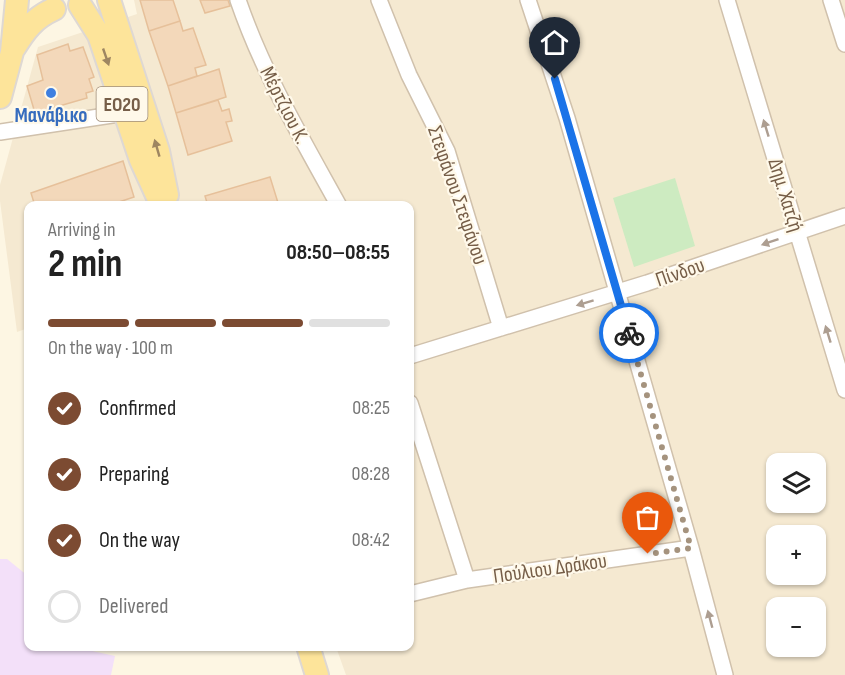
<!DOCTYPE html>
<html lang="en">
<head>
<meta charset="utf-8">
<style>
	:root { --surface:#fff; --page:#f6f6f6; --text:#222; --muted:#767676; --line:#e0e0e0; --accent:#7c4b32 }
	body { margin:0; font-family:"Sofia Sans Condensed",sans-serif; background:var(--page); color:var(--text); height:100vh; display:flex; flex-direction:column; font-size:22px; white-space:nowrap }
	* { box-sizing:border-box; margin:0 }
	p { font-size:20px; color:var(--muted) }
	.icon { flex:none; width:33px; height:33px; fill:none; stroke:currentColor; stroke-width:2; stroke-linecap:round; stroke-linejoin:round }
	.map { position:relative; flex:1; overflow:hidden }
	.drawer { position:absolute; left:24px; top:201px; width:390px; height:450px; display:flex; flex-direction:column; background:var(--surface); border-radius:12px; box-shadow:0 2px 4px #0004 }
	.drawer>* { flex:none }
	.fabs { position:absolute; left:766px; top:453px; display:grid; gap:12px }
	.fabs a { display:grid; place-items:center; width:60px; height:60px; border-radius:12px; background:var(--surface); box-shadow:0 2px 4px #0004; font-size:30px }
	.pin { position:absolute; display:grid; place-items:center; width:51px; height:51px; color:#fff; margin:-62px -26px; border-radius:50% 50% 50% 0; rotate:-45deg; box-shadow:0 0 6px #0007 }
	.pin .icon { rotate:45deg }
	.courier { position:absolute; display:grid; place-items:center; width:60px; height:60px; margin:-30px; border:4px solid #1a73e8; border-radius:50%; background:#fff; color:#222; box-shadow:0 2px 8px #0007 }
	.head em { font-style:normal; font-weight:700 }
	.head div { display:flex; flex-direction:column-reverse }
	.head { display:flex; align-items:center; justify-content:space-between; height:102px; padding:0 24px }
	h1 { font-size:39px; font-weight:700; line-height:45px }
	.bar { display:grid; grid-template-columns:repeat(4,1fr); gap:9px 6px; align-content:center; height:72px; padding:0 24px }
	.bar i { height:8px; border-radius:4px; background:var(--line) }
	.bar .current { background:var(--accent) }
	.bar p { grid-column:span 4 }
	ol { padding:0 24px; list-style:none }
	li { display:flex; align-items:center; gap:18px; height:66px }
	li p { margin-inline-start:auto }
	li .icon { padding:6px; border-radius:50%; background:var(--accent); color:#fff; stroke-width:4 }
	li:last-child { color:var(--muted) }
	li i { width:33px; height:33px; border:3px solid var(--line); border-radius:50% }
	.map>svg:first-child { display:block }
	.residential { fill:#f5e9d1; fill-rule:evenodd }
	.education { fill:#f3e0f9 }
	.green { fill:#cdebc1 }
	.building { fill:#f3d8ba; stroke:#e6c09a; stroke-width:1.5 }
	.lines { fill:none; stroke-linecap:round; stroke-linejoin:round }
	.minor-casing { stroke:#d0c1ac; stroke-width:18 }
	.primary-casing { stroke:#ded8d3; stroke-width:26 }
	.minor { stroke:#fff; stroke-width:15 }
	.primary { stroke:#fde49a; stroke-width:22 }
	.oneway { fill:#9e8661 }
	.oneway2 { fill:#ad9e91 }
	.done { stroke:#a5937e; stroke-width:6; stroke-dasharray:0 10.8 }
	.route { stroke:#1a73e8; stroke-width:8 }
	.shop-dot { fill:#3f7fe0; stroke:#fff9ea; stroke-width:2 }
	.labels { text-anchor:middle; stroke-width:4.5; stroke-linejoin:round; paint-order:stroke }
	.shield { fill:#fff9ea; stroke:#9f8c79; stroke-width:1.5 }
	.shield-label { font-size:20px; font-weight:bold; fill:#765e48 }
	.street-label { font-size:21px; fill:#765e48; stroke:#fff9ea }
	.shop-label { font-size:21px; font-weight:bold; fill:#366cbe; stroke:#fff9ea }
</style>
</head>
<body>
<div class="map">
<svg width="845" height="675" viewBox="0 0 845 675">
	<rect width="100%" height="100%" fill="#fdf6e3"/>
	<path class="residential" d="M 134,0 L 845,0 L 845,675 L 346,675 L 336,647 L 410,646 L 410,206 L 28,206 L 28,328 L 17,332 L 0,201 L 0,185 L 38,47 L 137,14 ZM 777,464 L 816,464 L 816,502 L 777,502 ZM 777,536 L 816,536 L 816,574 L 777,574 ZM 777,608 L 816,608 L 816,646 L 777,646 Z"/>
	<path class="education" d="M 0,559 L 7,559 L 28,576 L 28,646 L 74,647 L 115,656 L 111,675 L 0,675 Z"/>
	<path class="green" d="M 675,178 L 695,246 L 634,267 L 613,198 Z"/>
	<path class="building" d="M 140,0 L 173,0 L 180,21 L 149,31 Z
		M 200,0 L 228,0 L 230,6 L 205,13 Z
		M 180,21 L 183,31 L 193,28 L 206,65 L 195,68 L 197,76 L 168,86 L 149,31 Z
		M 68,44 L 70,51 L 83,47 L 94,77 L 89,79 L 93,91 L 86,93 L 87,98 L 35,113 L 27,86 L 43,80 L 37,55 Z
		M 219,69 L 226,97 L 176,113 L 168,86 Z
		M 218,100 L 222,111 L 229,109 L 232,121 L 226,122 L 232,141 L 188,155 L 176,113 Z
		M 123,161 L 134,197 L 107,206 L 35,206 L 31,193 Z
		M 270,177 L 279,206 L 208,206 L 205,196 Z"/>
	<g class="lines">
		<g class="minor-casing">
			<path id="minor" d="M 238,0 C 263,73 302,139 339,206
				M 379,0 L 409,75 L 447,151 L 501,328
				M 528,0 L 567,118 L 691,548 L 725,675
				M 727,0 L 845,390
				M 831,0 L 845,44
				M 0,132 L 125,113
				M 410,356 L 647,283 L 845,216
				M 410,403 L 467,580
				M 410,594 L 467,580 L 691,548"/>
		</g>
		<g class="primary-casing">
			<path id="primary" d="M 109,0 L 158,151 L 167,195
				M 80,5 L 99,35 L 141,160 L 162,206
				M 14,48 C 25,30 34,18 54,9
				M 0,97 L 12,52 L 17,0
				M 308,646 L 317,675"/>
		</g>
		<use href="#minor" class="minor"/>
		<use href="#primary" class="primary"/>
	</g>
	<defs><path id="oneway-solid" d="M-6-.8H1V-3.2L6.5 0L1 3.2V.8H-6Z" transform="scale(1.5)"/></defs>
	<g class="oneway">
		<use href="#oneway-solid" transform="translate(106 57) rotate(71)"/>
		<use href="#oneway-solid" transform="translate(157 148) rotate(-106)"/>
	</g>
	<g class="oneway2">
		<use href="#oneway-solid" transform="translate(766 128) rotate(-107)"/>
		<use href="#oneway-solid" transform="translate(770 242) rotate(161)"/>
		<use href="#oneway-solid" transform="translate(585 303) rotate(163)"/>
		<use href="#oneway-solid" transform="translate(828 334) rotate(-107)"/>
		<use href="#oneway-solid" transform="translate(710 619) rotate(-105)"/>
	</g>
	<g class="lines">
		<path class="done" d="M 629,333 L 691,548 L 648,554"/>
		<path class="route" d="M 555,79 L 629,333"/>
	</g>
	<circle class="shop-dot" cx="51" cy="93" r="6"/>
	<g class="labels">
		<rect class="shield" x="96.5" y="87" width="51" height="34" rx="4.5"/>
		<g class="shield-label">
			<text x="122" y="111">ΕΟ20</text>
		</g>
		<g class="street-label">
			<text transform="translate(285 105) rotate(63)" y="7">Μέρτζιου Κ.</text>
			<text transform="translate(458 195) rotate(71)" y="7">Στεφάνου Στεφάνου</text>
			<text transform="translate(786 195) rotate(73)" y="7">Δημ. Χατζή</text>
			<text transform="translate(680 272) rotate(-19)" y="7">Πίνδου</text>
			<text transform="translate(550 568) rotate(-8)" y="7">Πούλιου Δράκου</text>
		</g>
		<g class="shop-label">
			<text x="51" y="122">Μανάβικο</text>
		</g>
	</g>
</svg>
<div class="fabs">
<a><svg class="icon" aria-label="layers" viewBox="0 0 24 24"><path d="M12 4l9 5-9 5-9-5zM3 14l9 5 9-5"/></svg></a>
<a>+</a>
<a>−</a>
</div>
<div class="pin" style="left:648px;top:554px;background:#ea580c"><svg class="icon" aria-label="bag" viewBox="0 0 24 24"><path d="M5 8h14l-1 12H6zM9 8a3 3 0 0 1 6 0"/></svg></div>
<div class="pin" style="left:555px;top:79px;background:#1f2937"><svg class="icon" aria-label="home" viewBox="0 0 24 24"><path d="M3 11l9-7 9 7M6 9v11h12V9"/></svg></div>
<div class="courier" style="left:629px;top:333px"><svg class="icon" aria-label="bike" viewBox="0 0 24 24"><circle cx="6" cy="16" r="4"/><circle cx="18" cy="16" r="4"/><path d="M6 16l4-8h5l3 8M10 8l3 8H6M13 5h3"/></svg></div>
<section class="drawer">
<div class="head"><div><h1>2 min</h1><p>Arriving in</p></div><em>08:50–08:55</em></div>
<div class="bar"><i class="current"></i><i class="current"></i><i class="current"></i><i></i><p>On the way · 100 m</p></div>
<ol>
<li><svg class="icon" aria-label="check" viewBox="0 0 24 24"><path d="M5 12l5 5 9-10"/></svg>Confirmed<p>08:25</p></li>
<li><svg class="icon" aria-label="check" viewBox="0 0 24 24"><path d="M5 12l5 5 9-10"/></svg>Preparing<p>08:28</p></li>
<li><svg class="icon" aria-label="check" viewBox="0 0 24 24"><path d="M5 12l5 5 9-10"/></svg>On the way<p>08:42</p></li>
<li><i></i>Delivered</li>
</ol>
</section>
</div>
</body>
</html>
